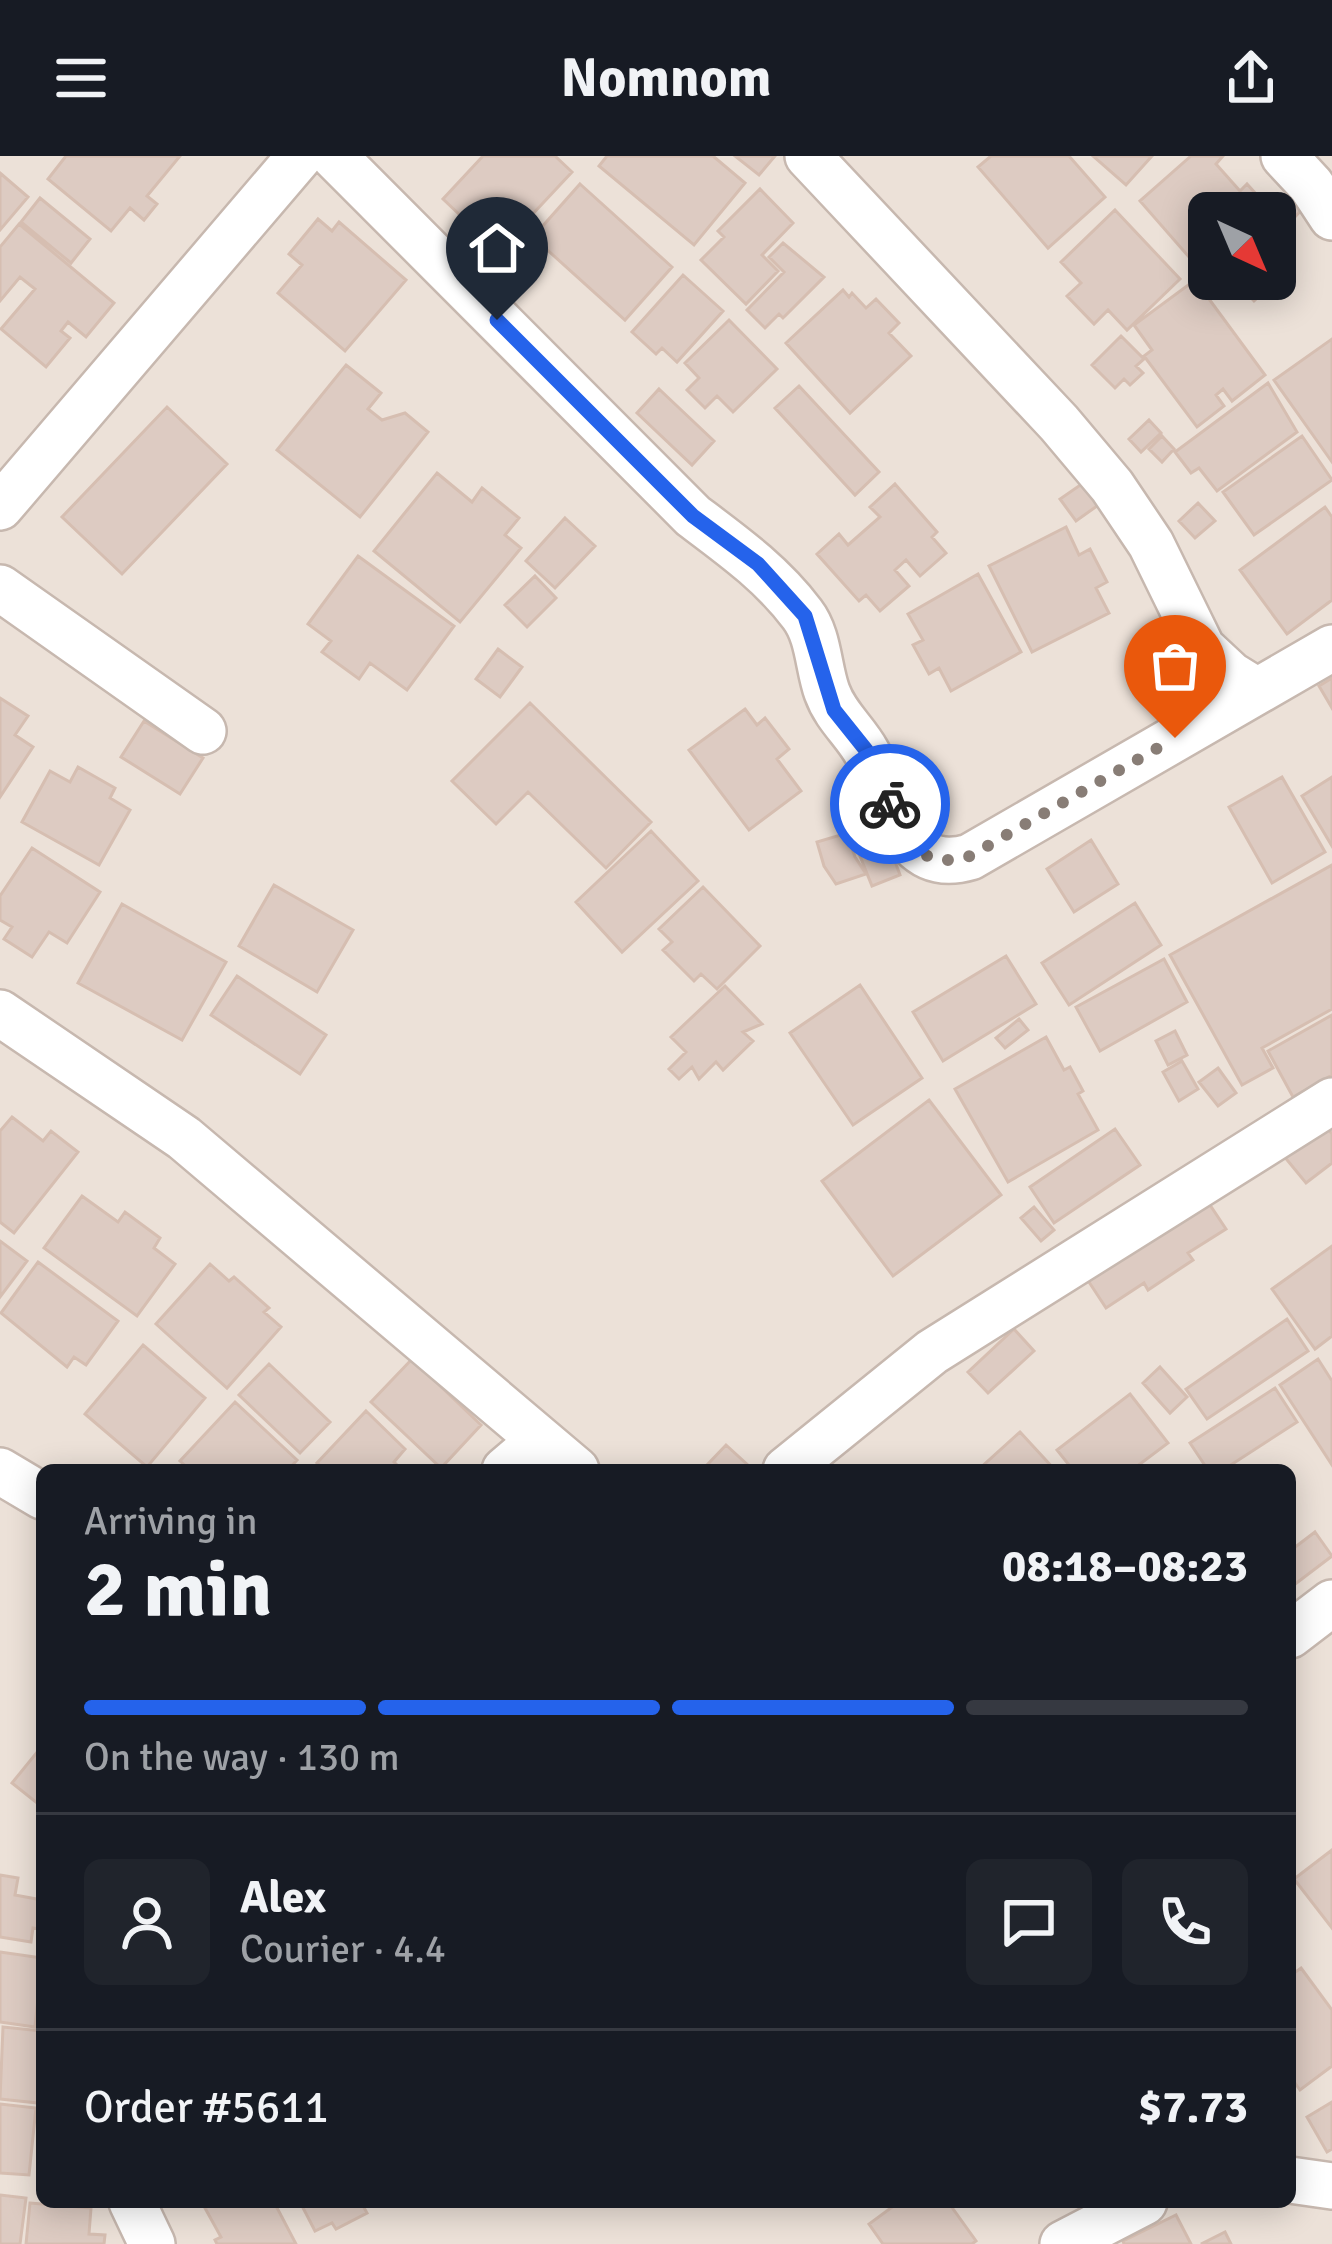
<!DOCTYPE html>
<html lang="en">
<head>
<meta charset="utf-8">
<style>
	:root { --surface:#171b24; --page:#20242c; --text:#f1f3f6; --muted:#9ea1a6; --line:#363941; --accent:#2563eb }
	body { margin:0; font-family:Signika,sans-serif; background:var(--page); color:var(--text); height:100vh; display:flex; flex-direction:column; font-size:45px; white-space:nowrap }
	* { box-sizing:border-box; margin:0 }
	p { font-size:39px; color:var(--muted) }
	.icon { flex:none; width:66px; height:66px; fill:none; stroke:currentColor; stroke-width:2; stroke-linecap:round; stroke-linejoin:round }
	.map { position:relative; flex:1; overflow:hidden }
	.side { position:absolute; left:36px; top:1308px; width:1260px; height:744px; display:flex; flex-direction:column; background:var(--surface); border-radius:18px; box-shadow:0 6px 30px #0003 }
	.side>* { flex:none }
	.needle { width:78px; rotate:136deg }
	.controls { position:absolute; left:1188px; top:36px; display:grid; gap:24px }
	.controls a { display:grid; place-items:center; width:108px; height:108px; border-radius:18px; background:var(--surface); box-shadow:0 6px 30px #0003; font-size:60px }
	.pin { position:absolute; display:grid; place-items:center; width:102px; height:102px; color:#fff; margin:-123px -51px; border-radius:50% 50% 50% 0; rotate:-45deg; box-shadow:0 0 12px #0007 }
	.pin .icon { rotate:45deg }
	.courier { position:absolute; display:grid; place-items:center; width:120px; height:120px; margin:-60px; border:9px solid #2563eb; border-radius:50%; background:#fff; color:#222; box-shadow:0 3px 15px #0007 }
	.summary em { font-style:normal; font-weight:800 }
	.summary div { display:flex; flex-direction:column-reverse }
	.summary { display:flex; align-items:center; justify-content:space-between; height:204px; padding:0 48px }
	h1 { font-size:78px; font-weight:800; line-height:90px }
	.bar { display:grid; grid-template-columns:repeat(4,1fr); gap:18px 12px; align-content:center; height:144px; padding:0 48px }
	.bar i { height:15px; border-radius:9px; background:var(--line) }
	.bar .selected { background:var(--accent) }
	.bar p { grid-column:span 4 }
	.line { display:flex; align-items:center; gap:30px; padding:0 48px; border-top:3px solid var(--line) }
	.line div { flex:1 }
	.round { display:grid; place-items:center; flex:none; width:126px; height:126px; border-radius:18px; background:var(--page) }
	header { display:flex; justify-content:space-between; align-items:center; height:156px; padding:0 48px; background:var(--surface); font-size:54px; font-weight:800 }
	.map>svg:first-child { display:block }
	.residential { fill:#ece1d8; fill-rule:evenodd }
	.building { fill:#ddcbc2; stroke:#d6beb1; stroke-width:3 }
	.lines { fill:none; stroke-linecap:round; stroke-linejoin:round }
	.minor-casing { stroke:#c7b8af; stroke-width:50 }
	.minor { stroke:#fff; stroke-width:45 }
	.done { stroke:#887d76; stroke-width:12; stroke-dasharray:0 21.6 }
	.route { stroke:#2563eb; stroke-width:15 }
</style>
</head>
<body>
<header><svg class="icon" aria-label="menu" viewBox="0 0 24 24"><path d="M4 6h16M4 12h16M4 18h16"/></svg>Nomnom<svg class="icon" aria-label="share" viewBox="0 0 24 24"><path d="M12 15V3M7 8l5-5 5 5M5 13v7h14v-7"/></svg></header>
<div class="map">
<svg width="1332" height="2088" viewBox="0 0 1332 2088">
	<rect width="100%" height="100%" fill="#f7f0eb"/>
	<path class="residential" d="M 0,0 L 1332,0 L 1332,2088 L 0,2088 ZM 1209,57 L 1275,57 L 1275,123 L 1209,123 ZM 42,1314 L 1290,1314 L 1290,2046 L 42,2046 Z"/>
	<path class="building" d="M 66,0 L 180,0 L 147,40 L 157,48 L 144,64 L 130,52 L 111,75 L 48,23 Z
		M 483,0 L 555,0 L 572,16 L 498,95 L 443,43 Z
		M 607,0 L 713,0 L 745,27 L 694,89 L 599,10 Z
		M 735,0 L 775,0 L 759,19 Z
		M 991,0 L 1069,0 L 1105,41 L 1048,92 L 978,11 Z
		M 1093,0 L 1152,0 L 1126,29 Z
		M 1191,0 L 1223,0 L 1216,8 L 1240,35 L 1247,28 L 1265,48 L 1255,57 L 1209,57 L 1209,98 L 1196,109 L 1140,45 Z
		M 0,17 L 28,41 L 0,74 Z
		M 580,28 L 672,111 L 625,164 L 533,81 Z
		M 1298,28 L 1313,42 L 1294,62 L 1279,48 Z
		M 760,33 L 793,67 L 762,99 L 778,115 L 746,148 L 701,104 L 724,81 L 718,75 Z
		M 40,42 L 90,83 L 71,107 L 21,66 Z
		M 1115,54 L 1180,123 L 1127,174 L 1108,154 L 1094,168 L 1067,140 L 1081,127 L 1061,106 Z
		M 318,63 L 332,75 L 339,66 L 406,124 L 345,195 L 278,137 L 302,109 L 289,98 Z
		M 19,68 L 114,147 L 86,181 L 68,166 L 61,175 L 70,182 L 46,211 L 1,173 L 35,133 L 20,121 L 0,145 L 0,91 Z
		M 783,87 L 824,121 L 783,162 L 779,158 L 765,172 L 747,154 L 784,116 L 769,101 Z
		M 1275,105 L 1285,116 L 1254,145 L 1235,125 L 1275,123 Z
		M 683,119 L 723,155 L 677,206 L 662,192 L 656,198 L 632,176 Z
		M 1209,122 L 1209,123 L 1231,123 L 1217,137 L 1206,125 Z
		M 1195,124 L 1265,219 L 1232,245 L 1223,233 L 1216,239 L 1224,250 L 1197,271 L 1144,200 L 1152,194 L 1134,169 Z
		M 843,134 L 849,141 L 852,137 L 866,152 L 876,143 L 899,167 L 889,177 L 911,200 L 850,257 L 786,187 Z
		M 729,164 L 777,213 L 733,256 L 717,240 L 705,252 L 687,234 L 699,222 L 685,207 Z
		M 1121,180 L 1144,203 L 1136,210 L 1143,217 L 1130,229 L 1124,223 L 1115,232 L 1092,209 Z
		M 1332,183 L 1332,306 L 1274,224 Z
		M 346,209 L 381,237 L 368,253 L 382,264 L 405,257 L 428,276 L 360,361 L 277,294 Z
		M 1268,227 L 1297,276 L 1217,335 L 1199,312 L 1191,317 L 1175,296 Z
		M 799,230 L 879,316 L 855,339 L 775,252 Z
		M 659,233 L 714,285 L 692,309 L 637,257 Z
		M 167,251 L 227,308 L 122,418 L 62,361 Z
		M 1149,264 L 1161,277 L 1141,296 L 1129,283 Z
		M 1162,280 L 1174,293 L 1162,306 L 1149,293 Z
		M 1302,280 L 1332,324 L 1254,379 L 1223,336 Z
		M 437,317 L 472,346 L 482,332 L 519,362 L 505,379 L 521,392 L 460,466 L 374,395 Z
		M 1089,323 L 1104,345 L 1076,365 L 1060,343 Z
		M 895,328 L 937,376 L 932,381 L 946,397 L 920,420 L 906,404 L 895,414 L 909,430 L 880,455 L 866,439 L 859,445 L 817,398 L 839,378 L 848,389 L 880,361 L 870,351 Z
		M 1198,347 L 1215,365 L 1195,382 L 1179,365 Z
		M 1325,351 L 1332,361 L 1332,444 L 1287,478 L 1240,414 Z
		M 565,362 L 595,390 L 555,432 L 526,405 Z
		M 1066,371 L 1079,399 L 1090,393 L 1107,426 L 1096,432 L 1109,457 L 1032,496 L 989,410 Z
		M 358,400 L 454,470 L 407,534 L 370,507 L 359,523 L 322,496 L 331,485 L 308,468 Z
		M 978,418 L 1021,496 L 951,535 L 939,512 L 929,518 L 913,489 L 923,484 L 908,458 Z
		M 535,420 L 556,442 L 527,471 L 505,449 Z
		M 498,493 L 522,511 L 500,541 L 476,523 Z
		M 1192,511 L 1202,531 L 1166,548 L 1157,528 Z
		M 1332,522 L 1332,552 L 1319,530 Z
		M 0,542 L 28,560 L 15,579 L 33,591 L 0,641 Z
		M 530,547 L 651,666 L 606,712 L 528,636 L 496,668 L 452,625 Z
		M 745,553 L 757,569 L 765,562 L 789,593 L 777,603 L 801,635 L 749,674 L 689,594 Z
		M 144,565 L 203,602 L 180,638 L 121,601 Z
		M 78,611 L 115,632 L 110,642 L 130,654 L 99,709 L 22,666 L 50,615 L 70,626 Z
		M 1282,621 L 1325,696 L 1272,727 L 1229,651 Z
		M 1332,621 L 1332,690 L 1302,640 Z
		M 651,675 L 698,725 L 622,796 L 576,746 Z
		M 847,677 L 855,701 L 866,718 L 836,728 L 824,710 L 817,686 Z
		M 887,684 L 900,719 L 872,730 L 858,695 Z
		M 1091,684 L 1118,728 L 1074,756 L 1047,713 Z
		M 32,692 L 100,736 L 67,787 L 49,776 L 32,801 L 4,783 L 12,771 L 0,764 L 0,740 Z
		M 1332,709 L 1332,853 L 1262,892 L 1273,912 L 1242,929 L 1170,799 Z
		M 274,729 L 353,774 L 317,836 L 239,790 Z
		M 703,731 L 760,790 L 717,833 L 701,818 L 694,825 L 663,794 L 672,786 L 659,773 Z
		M 1135,747 L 1161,789 L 1069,849 L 1042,807 Z
		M 122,748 L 226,806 L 182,884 L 78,827 Z
		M 1006,800 L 1036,848 L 943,905 L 913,856 Z
		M 1164,803 L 1187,846 L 1100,895 L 1076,851 Z
		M 237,820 L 326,879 L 300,918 L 211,859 Z
		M 860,829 L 922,922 L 853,969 L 790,877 Z
		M 725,830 L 762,868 L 743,876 L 753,885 L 723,914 L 716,906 L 699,923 L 692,911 L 679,923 L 669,913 L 686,896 L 671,881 Z
		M 1332,859 L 1332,919 L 1293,941 L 1268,895 Z
		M 1019,863 L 1028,874 L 1005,892 L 996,882 Z
		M 1175,875 L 1187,899 L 1168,909 L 1156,885 Z
		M 1046,881 L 1064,914 L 1070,911 L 1083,935 L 1078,938 L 1098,974 L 1008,1026 L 955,933 Z
		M 1182,905 L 1198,933 L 1179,945 L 1163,916 Z
		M 1218,912 L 1236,937 L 1218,950 L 1199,926 Z
		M 929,944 L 1001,1039 L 893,1120 L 822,1025 Z
		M 12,961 L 43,985 L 51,975 L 78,996 L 14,1077 L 0,1066 L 0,975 Z
		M 1324,967 L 1332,978 L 1332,1007 L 1306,1027 L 1283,999 Z
		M 1115,973 L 1140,1009 L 1054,1067 L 1030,1031 Z
		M 82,1040 L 118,1066 L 125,1056 L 160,1082 L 154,1092 L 175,1108 L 137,1160 L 44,1092 Z
		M 1206,1043 L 1226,1073 L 1188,1097 L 1193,1104 L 1148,1134 L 1144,1127 L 1106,1152 L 1087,1123 Z
		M 1034,1051 L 1054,1074 L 1041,1085 L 1021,1062 Z
		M 0,1085 L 27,1105 L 0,1141 Z
		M 1332,1090 L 1332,1180 L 1315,1193 L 1272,1133 Z
		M 38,1106 L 118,1165 L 86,1209 L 74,1201 L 67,1211 L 1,1157 Z
		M 210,1108 L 229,1125 L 234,1121 L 269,1152 L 264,1156 L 281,1171 L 227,1232 L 156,1168 Z
		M 1287,1163 L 1308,1195 L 1207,1263 L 1186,1233 Z
		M 1014,1173 L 1034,1195 L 988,1237 L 968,1216 Z
		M 143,1189 L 205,1242 L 147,1311 L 85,1258 Z
		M 412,1203 L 481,1269 L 441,1312 L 371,1246 Z
		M 1318,1203 L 1332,1225 L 1332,1309 L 1280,1229 Z
		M 269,1208 L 330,1266 L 300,1297 L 239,1239 Z
		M 1160,1211 L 1187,1241 L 1170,1257 L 1143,1227 Z
		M 1275,1232 L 1297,1266 L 1223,1314 L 1208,1314 L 1190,1287 Z
		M 1130,1238 L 1168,1287 L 1132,1314 L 1073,1314 L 1057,1294 Z
		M 235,1246 L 297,1304 L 288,1314 L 190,1314 L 180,1305 Z
		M 366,1255 L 405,1293 L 394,1306 L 402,1314 L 325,1314 L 317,1307 Z
		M 1020,1276 L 1055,1314 L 978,1314 Z
		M 726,1289 L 750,1311 L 748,1314 L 715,1314 L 708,1308 Z
		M 1315,1376 L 1332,1400 L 1290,1432 L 1290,1395 Z
		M 38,1595 L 42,1598 L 42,1651 L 12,1627 Z
		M 1332,1694 L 1332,1772 L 1294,1723 Z
		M 0,1719 L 18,1722 L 15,1739 L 42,1744 L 39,1773 L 33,1772 L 31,1786 L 0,1781 Z
		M 0,1796 L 42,1802 L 35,1871 L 0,1866 Z
		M 1301,1812 L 1332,1854 L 1332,1910 L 1300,1934 L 1290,1920 L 1290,1820 Z
		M 3,1871 L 42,1875 L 38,1947 L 0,1943 Z
		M 1332,1946 L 1332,1993 L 1327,1996 L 1307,1961 Z
		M 0,1948 L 36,1952 L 29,2019 L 0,2017 Z
		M 0,2039 L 26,2042 L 20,2088 L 0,2088 Z
		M 216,2046 L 274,2046 L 296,2088 L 217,2088 L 215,2084 L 221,2081 L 205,2052 Z
		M 300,2046 L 361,2046 L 367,2057 L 336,2073 L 332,2067 L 315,2075 Z
		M 899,2046 L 948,2046 L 976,2085 L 972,2088 L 883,2088 L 869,2068 Z
		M 30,2047 L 91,2052 L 89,2078 L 105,2079 L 104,2088 L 26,2088 Z
		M 1176,2059 L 1191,2088 L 1124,2088 L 1123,2085 Z
		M 1225,2076 L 1231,2088 L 1201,2088 Z"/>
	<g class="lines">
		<g class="minor-casing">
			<path id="minor" d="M 334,0 L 693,360 C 733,390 772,418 802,458 C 819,480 818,511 827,536 C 836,561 855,575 867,597 C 892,643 901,721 970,701 L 1332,492
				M 808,0 L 1059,267 L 1112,330 L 1151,388 L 1202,492 L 1231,519 L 1257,535
				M 1284,0 L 1311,29 L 1332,61
				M 0,351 L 300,0
				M 0,432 L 203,575
				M 0,857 L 184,982 L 576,1314
				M 505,1314 L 539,1285
				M 786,1314 L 932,1196 L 1332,945
				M 0,1315 L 42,1340
				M 1290,1479 L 1332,1447
				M 1290,2024 L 1332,2030
				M 132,2046 L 152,2088
				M 1063,2088 L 1144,2046"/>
		</g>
		<use href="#minor" class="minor"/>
	</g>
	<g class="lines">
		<path class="done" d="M 890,648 C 908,687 922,715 970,700 L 1175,582"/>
		<path class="route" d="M 497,164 L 693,360 L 758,408 L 805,460 L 834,554 L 866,594 L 890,648"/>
	</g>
</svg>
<div class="controls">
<a><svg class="needle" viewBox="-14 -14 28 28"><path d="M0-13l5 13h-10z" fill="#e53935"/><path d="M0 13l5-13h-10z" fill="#9ea1a6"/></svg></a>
</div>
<div class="pin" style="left:1175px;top:582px;background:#ea580c"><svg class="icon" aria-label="bag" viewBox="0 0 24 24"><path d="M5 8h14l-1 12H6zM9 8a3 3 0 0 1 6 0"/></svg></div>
<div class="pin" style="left:497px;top:164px;background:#1f2937"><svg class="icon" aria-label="home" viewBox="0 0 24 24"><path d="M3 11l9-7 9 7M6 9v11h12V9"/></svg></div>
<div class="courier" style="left:890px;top:648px"><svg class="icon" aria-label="bike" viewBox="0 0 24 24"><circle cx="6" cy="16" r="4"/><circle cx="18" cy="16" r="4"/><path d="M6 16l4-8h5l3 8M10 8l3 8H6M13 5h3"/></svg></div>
<section class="side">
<div class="summary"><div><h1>2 min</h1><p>Arriving in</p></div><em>08:18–08:23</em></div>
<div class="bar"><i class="selected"></i><i class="selected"></i><i class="selected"></i><i></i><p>On the way · 130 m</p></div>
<div class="line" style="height:216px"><a class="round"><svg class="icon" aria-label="person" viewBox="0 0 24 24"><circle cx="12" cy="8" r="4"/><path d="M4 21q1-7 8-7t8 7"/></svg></a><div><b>Alex</b><p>Courier · 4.4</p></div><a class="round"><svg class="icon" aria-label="chat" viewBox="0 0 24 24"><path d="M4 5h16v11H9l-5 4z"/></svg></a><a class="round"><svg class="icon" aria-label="phone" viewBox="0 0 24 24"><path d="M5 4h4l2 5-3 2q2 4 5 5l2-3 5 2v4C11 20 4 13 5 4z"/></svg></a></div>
<div class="line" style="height:156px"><div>Order #5611</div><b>$7.73</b></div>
</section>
</div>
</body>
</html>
